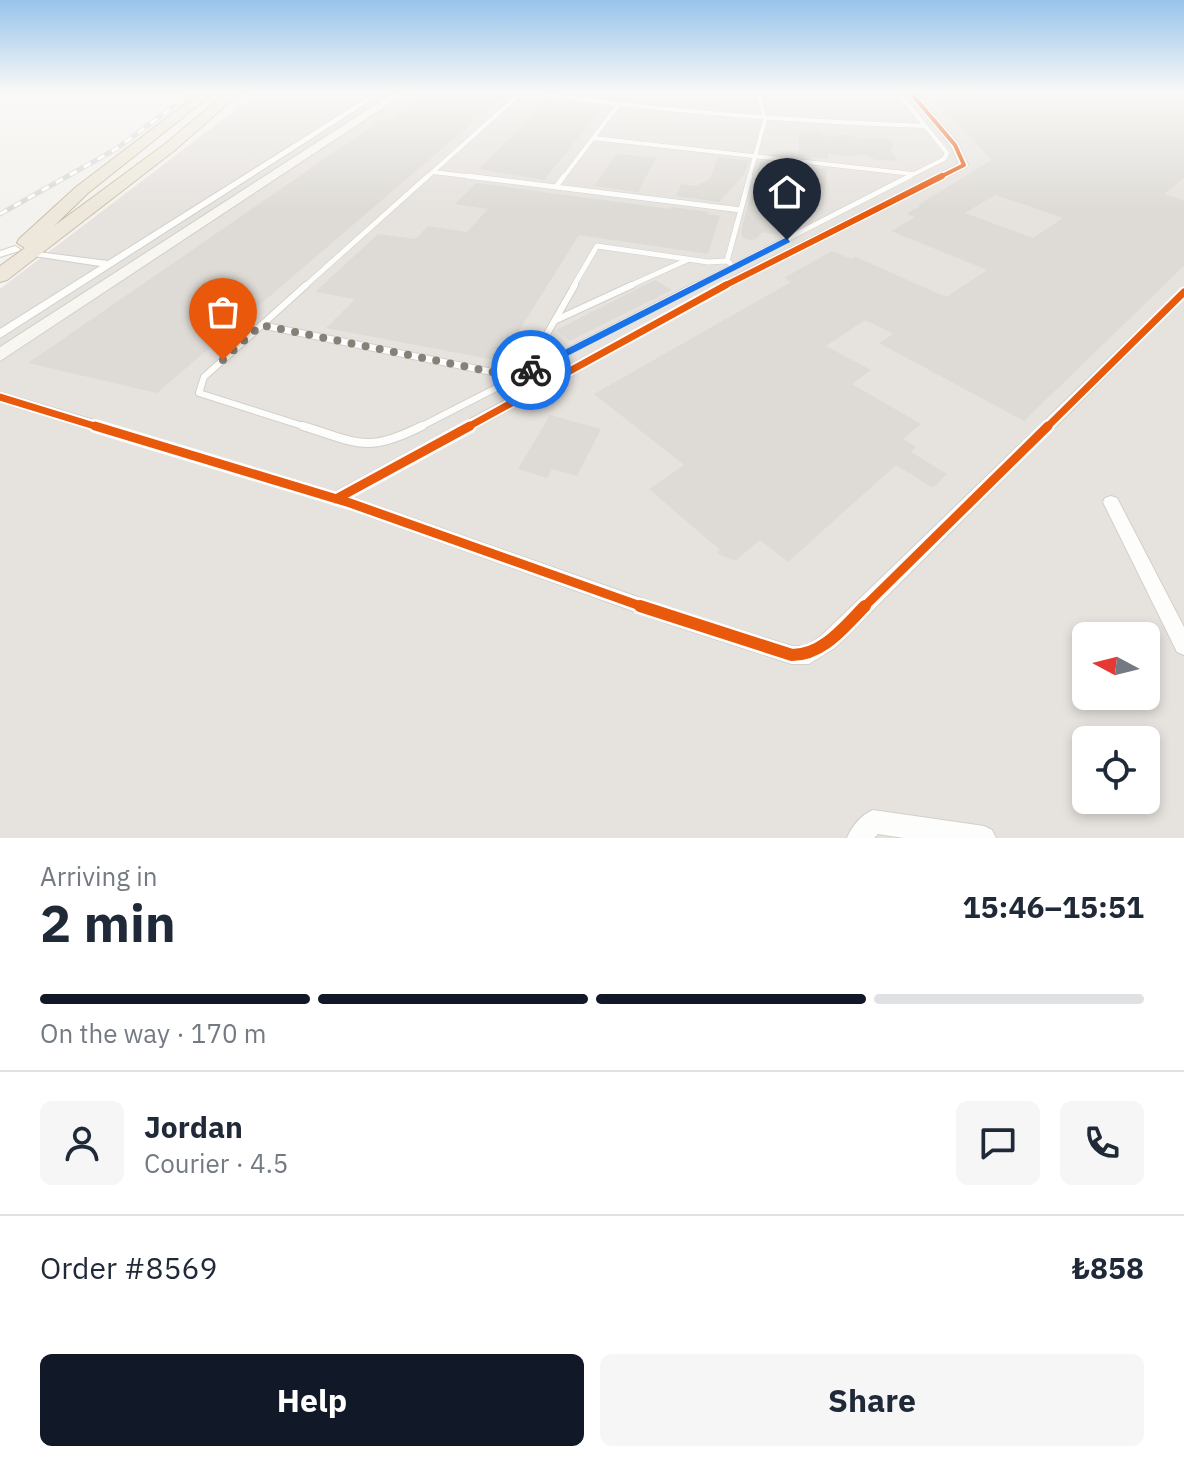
<!DOCTYPE html>
<html lang="en">
<head>
<meta charset="utf-8">
<style>
	:root { --surface:#fff; --page:#f6f6f7; --text:#1f2937; --muted:#747a83; --line:#e0e1e3; --accent:#111827 }
	body { margin:0; font-family:"IBM Plex Sans",sans-serif; background:var(--page); color:var(--text); height:100vh; display:flex; flex-direction:column; font-size:30px; white-space:nowrap }
	* { box-sizing:border-box; margin:0 }
	p { font-size:26px; color:var(--muted) }
	.icon { flex:none; width:44px; height:44px; fill:none; stroke:currentColor; stroke-width:2; stroke-linecap:round; stroke-linejoin:round }
	.map { position:relative; height:838px; overflow:hidden }
	.panel { display:flex; flex-direction:column; background:var(--surface); flex:1 }
	.panel>* { flex:none }
	.needle { width:52px; rotate:277deg }
	.controls { position:absolute; left:1072px; top:622px; display:grid; gap:16px }
	.controls a { display:grid; place-items:center; width:88px; height:88px; border-radius:12px; background:var(--surface); box-shadow:0 4px 12px #0003; font-size:40px }
	.pin { position:absolute; display:grid; place-items:center; width:68px; height:68px; color:#fff; margin:-82px -34px; border-radius:50% 50% 50% 0; rotate:-45deg; box-shadow:0 0 8px #0007 }
	.pin .icon { rotate:45deg }
	.courier { position:absolute; display:grid; place-items:center; width:80px; height:80px; margin:-40px; border:6px solid #1a73e8; border-radius:50%; background:#fff; color:#222; box-shadow:0 2px 10px #0007 }
	.headline em { font-style:normal; font-weight:700 }
	.headline div { display:flex; flex-direction:column-reverse }
	.headline { display:flex; align-items:center; justify-content:space-between; height:136px; padding:0 40px }
	h1 { font-size:52px; font-weight:700; line-height:60px }
	.bar { display:grid; grid-template-columns:repeat(4,1fr); gap:12px 8px; align-content:center; height:96px; padding:0 40px }
	.bar i { height:10px; border-radius:6px; background:var(--line) }
	.bar .current { background:var(--accent) }
	.bar p { grid-column:span 4 }
	.line { display:flex; align-items:center; gap:20px; padding:0 40px; border-top:2px solid var(--line) }
	.line div { flex:1 }
	.round { display:grid; place-items:center; flex:none; width:84px; height:84px; border-radius:12px; background:var(--page) }
	.primary-button { display:flex; gap:16px; margin-top:auto; padding:16px 40px }
	.primary-button a { flex:1; height:92px; border-radius:12px; background:var(--accent); color:#fff; font-size:32px; font-weight:700; line-height:92px; text-align:center }
	.primary-button a+a { background:var(--page); color:var(--text) }
	.map>svg:first-child { display:block }
	.industrial { fill:#e6e2de; fill-rule:evenodd }
	.building { fill:#dedbd6; fill-rule:evenodd }
	.lines { fill:none; stroke-linecap:round; stroke-linejoin:round }
	.lane-far3-casing { stroke:#d2d0cb; stroke-width:5 }
	.lane-far2-casing { stroke:#d2d0cb; stroke-width:6 }
	.lane-far1-casing { stroke:#d2d0cb; stroke-width:8 }
	.lane-casing { stroke:#d2d0cb; stroke-width:10 }
	.street-casing { stroke:#d2d0cb; stroke-width:2 }
	.secondary-casing { stroke:#d3cfc5; stroke-width:2 }
	.highway-casing { stroke:#ccbfa9; stroke-width:2 }
	.lane-far3 { stroke:#fdfdfc; stroke-width:4 }
	.lane-far2 { stroke:#fdfdfc; stroke-width:5 }
	.lane-far1 { stroke:#fdfdfc; stroke-width:6 }
	.lane { stroke:#fdfdfc; stroke-width:8 }
	.street { fill:#fdfdfc; fill-rule:evenodd }
	.secondary { fill:#f7f6f1; fill-rule:evenodd }
	.highway { fill:#ede8db; fill-rule:evenodd }
	.rail-casing { stroke:#dbdbda; stroke-width:5 }
	.rail { stroke:#fff; stroke-width:3; stroke-dasharray:8; stroke-linecap:butt }
	.cycleway-far4-casing { stroke:#fff; stroke-width:7 }
	.cycleway-far3-casing { stroke:#fff; stroke-width:9 }
	.cycleway-far2-casing { stroke:#fff; stroke-width:11 }
	.cycleway-far1-casing { stroke:#fff; stroke-width:14 }
	.cycleway-casing { stroke:#fff; stroke-width:17 }
	.cycleway-far4 { stroke:#e8590c; stroke-width:4 }
	.cycleway-far3 { stroke:#e8590c; stroke-width:6 }
	.cycleway-far2 { stroke:#e8590c; stroke-width:7 }
	.cycleway-far1 { stroke:#e8590c; stroke-width:9 }
	.cycleway { stroke:#e8590c; stroke-width:12 }
	.route { fill:#1a73e8 }
	.done { stroke:#868178; stroke-width:8; stroke-dasharray:0 14.4 }
</style>
</head>
<body>
<div class="map">
<svg width="1184" height="838" viewBox="0 0 1184 838">
	<rect width="100%" height="100%" fill="#f4f2ee"/>
	<path class="industrial" d="M 259,92 L 1184,92 L 1184,838 L 0,838 L 0,289 ZM 1086,636 L 1146,636 L 1146,696 L 1086,696 ZM 1086,740 L 1146,740 L 1146,800 L 1086,800 Z"/>
	<path class="building" d="M 431,92 L 508,92 L 157,393 L 28,363 L 381,120 L 390,121 Z
		M 928,92 L 1184,96 L 1184,178 L 1164,194 L 1184,200 L 1184,266 L 1024,421 L 879,343 L 893,334 L 865,320 L 826,346 L 871,370 L 852,384 L 921,424 L 903,439 L 916,447 L 911,452 L 947,474 L 933,488 L 896,465 L 788,562 L 760,540 L 735,561 L 716,553 L 720,550 L 649,489 L 684,465 L 594,394 L 791,282 L 784,278 L 832,251 L 851,259 L 856,257 L 946,297 L 987,270 L 891,231 L 915,217 L 907,214 L 920,206 L 918,205 L 992,160 ZM 995,195 L 1023,204 L 1063,218 L 1033,238 L 965,213 Z
		M 549,100 L 603,107 L 544,180 L 479,169 Z
		M 814,131 L 829,137 L 844,134 L 862,140 L 873,137 L 887,139 L 895,142 L 891,151 L 899,161 L 876,160 L 863,154 L 848,157 L 828,154 L 828,159 L 798,156 L 799,132 Z
		M 616,154 L 656,158 L 638,192 L 594,186 Z
		M 718,157 L 749,161 L 744,175 L 719,202 L 676,196 L 681,184 L 696,186 L 710,179 Z
		M 760,162 L 827,169 L 825,190 L 805,188 L 803,200 L 785,198 L 779,235 L 762,232 L 756,239 L 750,240 L 743,238 L 741,231 Z
		M 476,183 L 670,209 L 671,207 L 710,212 L 707,214 L 720,216 L 708,254 L 579,235 L 500,361 L 326,328 L 355,299 L 315,292 L 378,234 L 415,239 L 428,226 L 467,232 L 488,209 L 455,204 Z
		M 655,280 L 672,290 L 570,341 L 556,330 Z
		M 550,415 L 601,429 L 577,476 L 552,469 L 547,478 L 518,469 Z"/>
	<g class="lines">
		<g class="lane-far3-casing">
			<path id="lane-far3" d="M 530,92 C 664,112 790,121 925,126
				M 898,92 L 947,153 L 944,159 L 906,178
				M 593,138 L 913,174
				M 433,172 L 483,178
				M 426,178 L 522,92
				M 563,178 L 618,105
				M 749,178 L 765,120 L 758,92"/>
		</g>
		<g class="lane-far2-casing">
			<path id="lane-far2" d="M 467,176 L 741,210
				M 556,187 L 564,176
				M 730,263 L 727,261 L 750,176
				M 304,287 L 428,176
				M 573,287 L 597,246 L 708,262 L 727,261
				M 627,287 L 687,260
				M 693,287 L 910,176"/>
		</g>
		<g class="lane-far1-casing">
			<path id="lane-far1" d="M 306,285 L 204,377 L 199,393 L 309,428
				M 556,320 L 632,285
				M 261,325 L 517,377
				M 530,371 L 540,346 L 575,285
				M 418,428 L 697,285"/>
		</g>
		<g class="lane-casing">
			<path id="lane" d="M 303,426 C 359,443 366,454 422,426"/>
		</g>
		<g class="street-casing">
			<path id="street" d="M 376,92 L 384,92 L 0,338 L 0,329 L 100,266 L 34,256 L 30,255 L 30,251 L 108,261 Z
				M 907,92 L 914,92 L 958,143 L 968,165 L 967,167 L 756,273 L 352,497 L 675,610 L 792,646 L 806,646 L 822,635 L 1180,290 L 1184,289 L 1184,298 L 836,647 L 809,664 L 792,664 L 675,626 L 346,508 L 0,402 L 0,392 L 335,492 L 748,269 L 959,164 L 951,146 Z
				M 15,246 L 20,249 L 19,251 L 0,257 L 0,251 Z
				M 1111,496 L 1117,498 L 1184,627 L 1184,655 L 1177,652 L 1103,502 L 1105,498 Z
				M 873,810 L 984,826 L 992,830 L 996,838 L 904,838 L 878,834 L 874,838 L 847,838 C 852,826 861,815 873,810 Z"/>
		</g>
		<g class="secondary-casing">
			<path id="secondary" d="M 395,92 L 407,92 L 0,361 L 0,347 Z"/>
		</g>
		<g class="highway-casing">
			<path id="highway" d="M 201,92 L 211,95 L 88,193 L 54,226 L 165,144 L 227,92 L 241,92 L 175,150 L 7,280 L 0,282 L 0,266 L 25,248 L 17,243 L 19,239 L 76,187 Z"/>
		</g>
		<use href="#lane-far3" class="lane-far3"/>
		<use href="#lane-far2" class="lane-far2"/>
		<use href="#lane-far1" class="lane-far1"/>
		<use href="#lane" class="lane"/>
		<use href="#street" class="street"/>
		<use href="#secondary" class="secondary"/>
		<use href="#highway" class="highway"/>
		<g class="rail-casing">
			<path id="rail" d="M 0,214 L 116,149 L 193,92"/>
		</g>
		<use href="#rail" class="rail"/>
		<g class="cycleway-far4-casing">
			<path id="cycleway-far4" d="M 910,92 L 955,145 L 964,165 L 938,178"/>
		</g>
		<g class="cycleway-far3-casing">
			<path id="cycleway-far3" d="M 722,287 L 942,176"/>
		</g>
		<g class="cycleway-far2-casing">
			<path id="cycleway-far2" d="M 0,397 L 101,428
				M 466,428 L 726,285
				M 1046,428 L 1184,292"/>
		</g>
		<g class="cycleway-far1-casing">
			<path id="cycleway-far1" d="M 95,426 L 350,503 L 646,608
				M 336,499 L 470,426
				M 863,608 L 1048,426"/>
		</g>
		<g class="cycleway-casing">
			<path id="cycleway" d="M 640,606 L 792,655 C 823,655 844,627 865,606"/>
		</g>
		<use href="#cycleway-far4" class="cycleway-far4"/>
		<use href="#cycleway-far3" class="cycleway-far3"/>
		<use href="#cycleway-far2" class="cycleway-far2"/>
		<use href="#cycleway-far1" class="cycleway-far1"/>
		<use href="#cycleway" class="cycleway"/>
	</g>
	<linearGradient id="sky" x2="0" y2="1"><stop stop-color="#98c4ec"/><stop offset="0.44" stop-color="#faf9f7"/><stop offset="1" stop-color="#faf9f7" stop-opacity="0"/></linearGradient>
	<rect width="1184" height="210" fill="url(#sky)"/>
	<path class="route" d="M 787,237 L 790,242 L 536,372 L 525,370 Z"/>
	<g class="lines">
		<path class="done" d="M 223,360 L 261,325 L 517,377 L 531,370"/>
	</g>
</svg>
<div class="controls">
<a><svg class="needle" viewBox="-14 -14 28 28"><path d="M0-13l5 13h-10z" fill="#e53935"/><path d="M0 13l5-13h-10z" fill="#747a83"/></svg></a>
<a><svg class="icon" aria-label="locate" viewBox="0 0 24 24"><circle cx="12" cy="12" r="6"/><path d="M12 2v4M12 18v4M2 12h4M18 12h4"/></svg></a>
</div>
<div class="pin" style="left:223px;top:360px;background:#ea580c"><svg class="icon" aria-label="bag" viewBox="0 0 24 24"><path d="M5 8h14l-1 12H6zM9 8a3 3 0 0 1 6 0"/></svg></div>
<div class="pin" style="left:787px;top:240px;background:#1f2937"><svg class="icon" aria-label="home" viewBox="0 0 24 24"><path d="M3 11l9-7 9 7M6 9v11h12V9"/></svg></div>
<div class="courier" style="left:531px;top:370px"><svg class="icon" aria-label="bike" viewBox="0 0 24 24"><circle cx="6" cy="16" r="4"/><circle cx="18" cy="16" r="4"/><path d="M6 16l4-8h5l3 8M10 8l3 8H6M13 5h3"/></svg></div>
</div>
<section class="panel">
<div class="headline"><div><h1>2 min</h1><p>Arriving in</p></div><em>15:46–15:51</em></div>
<div class="bar"><i class="current"></i><i class="current"></i><i class="current"></i><i></i><p>On the way · 170 m</p></div>
<div class="line" style="height:144px"><a class="round"><svg class="icon" aria-label="person" viewBox="0 0 24 24"><circle cx="12" cy="8" r="4"/><path d="M4 21q1-7 8-7t8 7"/></svg></a><div><b>Jordan</b><p>Courier · 4.5</p></div><a class="round"><svg class="icon" aria-label="chat" viewBox="0 0 24 24"><path d="M4 5h16v11H9l-5 4z"/></svg></a><a class="round"><svg class="icon" aria-label="phone" viewBox="0 0 24 24"><path d="M5 4h4l2 5-3 2q2 4 5 5l2-3 5 2v4C11 20 4 13 5 4z"/></svg></a></div>
<div class="line" style="height:104px"><div>Order #8569</div><b>₺858</b></div>
<div class="primary-button"><a>Help</a><a>Share</a></div>
</section>
</body>
</html>
